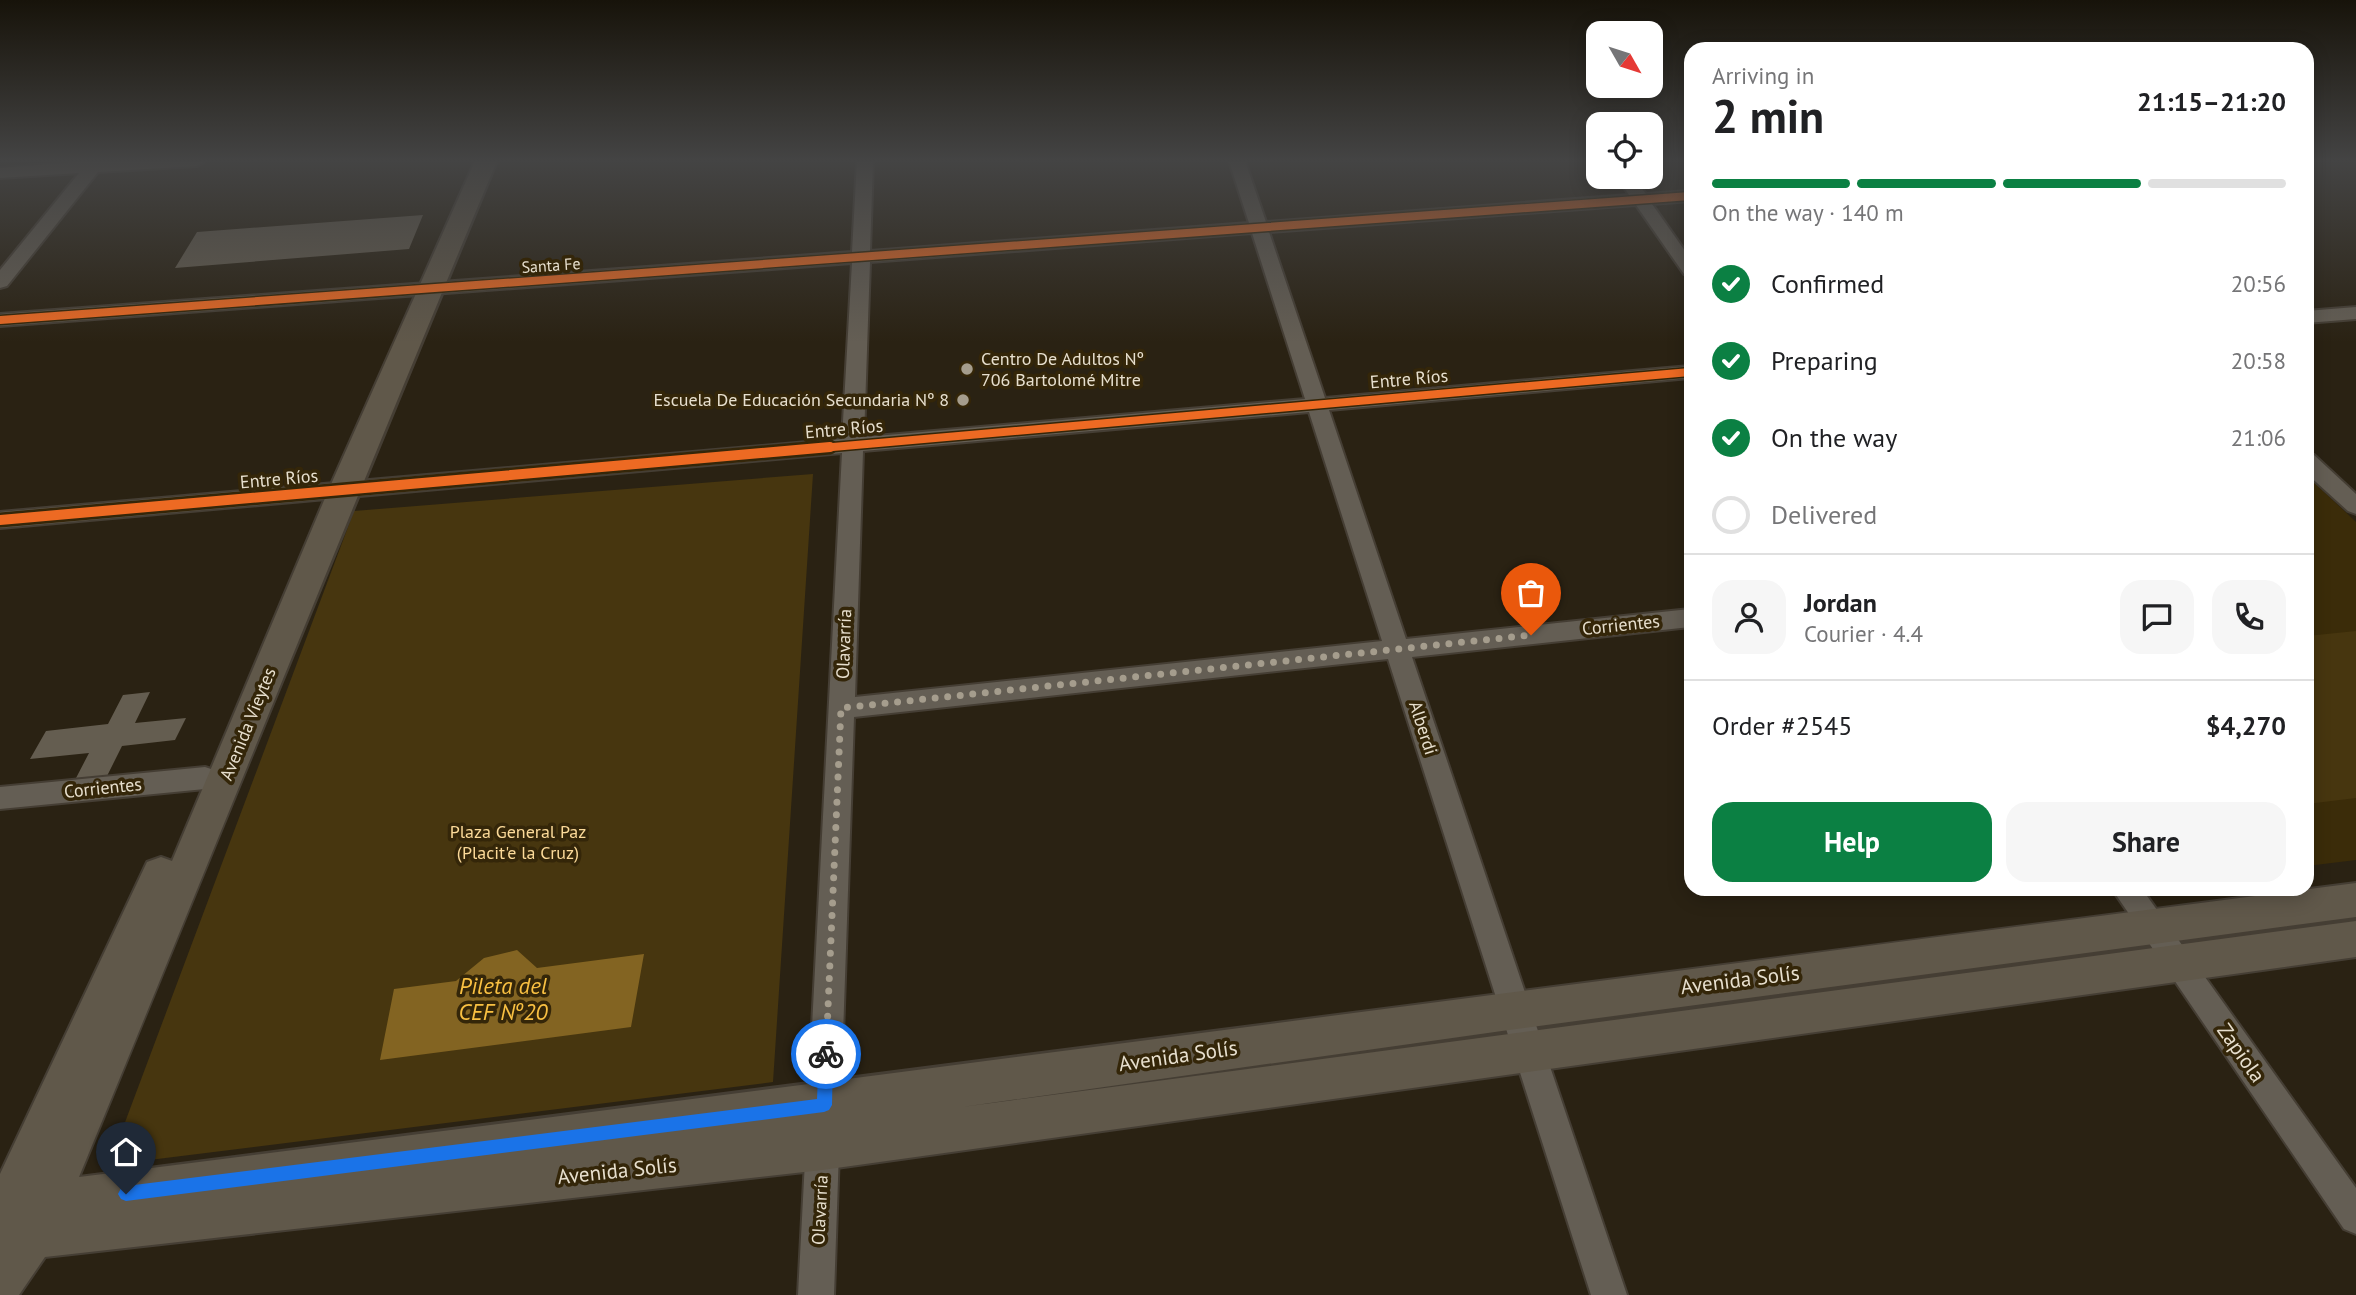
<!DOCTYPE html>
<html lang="en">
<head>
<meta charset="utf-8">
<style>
	:root { --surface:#fff; --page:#f6f6f6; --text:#202124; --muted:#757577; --line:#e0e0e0; --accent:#0b8043 }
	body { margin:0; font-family:"PT Sans",sans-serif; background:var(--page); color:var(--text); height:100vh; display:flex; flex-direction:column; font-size:26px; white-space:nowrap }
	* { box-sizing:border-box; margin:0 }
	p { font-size:23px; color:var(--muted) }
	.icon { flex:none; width:38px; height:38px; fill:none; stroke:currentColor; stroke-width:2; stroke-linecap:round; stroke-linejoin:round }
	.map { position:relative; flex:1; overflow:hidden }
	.side { position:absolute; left:1684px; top:42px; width:630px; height:854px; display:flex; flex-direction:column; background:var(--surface); border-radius:21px; box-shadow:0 4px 18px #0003 }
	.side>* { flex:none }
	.needle { width:46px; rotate:129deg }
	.buttons { position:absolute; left:1586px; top:21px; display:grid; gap:14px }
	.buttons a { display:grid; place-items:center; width:77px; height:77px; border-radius:14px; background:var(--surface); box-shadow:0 4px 18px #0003; font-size:35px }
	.pin { position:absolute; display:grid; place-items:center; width:60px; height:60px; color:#fff; margin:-72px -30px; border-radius:50% 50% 50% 0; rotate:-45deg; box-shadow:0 0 7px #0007 }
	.pin .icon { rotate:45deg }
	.courier { position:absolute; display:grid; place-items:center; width:70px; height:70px; margin:-35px; border:5px solid #1a73e8; border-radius:50%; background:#fff; color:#222; box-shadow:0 2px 9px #0007 }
	.summary em { font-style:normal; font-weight:700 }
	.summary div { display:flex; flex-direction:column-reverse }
	.summary { display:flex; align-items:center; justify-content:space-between; height:119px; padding:0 28px }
	h1 { font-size:46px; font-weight:700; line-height:52px }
	.bar { display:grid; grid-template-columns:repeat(4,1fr); gap:10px 7px; align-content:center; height:84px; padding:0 28px }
	.bar i { height:9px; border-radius:5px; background:var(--line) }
	.bar .on { background:var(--accent) }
	.bar p { grid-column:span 4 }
	.line { display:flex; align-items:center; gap:18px; padding:0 28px; border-top:2px solid var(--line) }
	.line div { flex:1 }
	.round { display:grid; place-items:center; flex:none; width:74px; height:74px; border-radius:21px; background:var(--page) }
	ol { padding:0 28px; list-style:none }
	li { display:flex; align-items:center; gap:21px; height:77px }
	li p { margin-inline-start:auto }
	li .icon { padding:7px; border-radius:50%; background:var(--accent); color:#fff; stroke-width:4 }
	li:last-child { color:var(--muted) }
	li i { width:38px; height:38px; border:4px solid var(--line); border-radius:50% }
	.primary-button { display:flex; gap:14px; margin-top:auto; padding:14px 28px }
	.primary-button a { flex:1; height:80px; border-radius:21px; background:var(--accent); color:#fff; font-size:28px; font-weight:700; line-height:80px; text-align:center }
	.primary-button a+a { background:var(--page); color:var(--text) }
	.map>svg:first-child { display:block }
	.built { fill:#3b2c09 }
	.green { fill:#47360f }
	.water { fill:#836422 }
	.building { fill:#645d50 }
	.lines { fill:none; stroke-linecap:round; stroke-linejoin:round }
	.minor-casing { stroke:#453e34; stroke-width:4 }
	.secondary-casing { stroke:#453e34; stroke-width:4 }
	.minor { fill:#645e54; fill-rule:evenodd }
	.secondary { fill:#60584a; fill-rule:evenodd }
	.cycleway-far1-casing { stroke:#342609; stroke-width:11 }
	.cycleway-casing { stroke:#342609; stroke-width:15 }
	.cycleway-far1 { stroke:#ed6a23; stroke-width:8 }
	.cycleway { stroke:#ed6a23; stroke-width:10 }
	.route { fill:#1a73e8 }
	.done { stroke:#a59d8d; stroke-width:7; stroke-dasharray:0 12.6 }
	.poi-dot { fill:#a59d8d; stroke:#342609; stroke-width:2.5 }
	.labels { text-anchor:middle; stroke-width:7; stroke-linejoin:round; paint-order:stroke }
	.far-street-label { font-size:16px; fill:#e7dfce; stroke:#342609 }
	.poi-label { font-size:18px; fill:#e7dfce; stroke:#342609; text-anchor:start }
	.street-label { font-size:18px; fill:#e7dfce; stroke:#342609 }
	.park-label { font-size:18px; fill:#fcda99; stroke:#342609 }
	.near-street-label { font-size:21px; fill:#e7dfce; stroke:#342609 }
	.near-water-label { font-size:23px; font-style:italic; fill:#f9c042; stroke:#342609 }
</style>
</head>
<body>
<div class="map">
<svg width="2356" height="1295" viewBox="0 0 2356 1295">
	<rect width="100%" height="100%" fill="#2a2213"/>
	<path class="built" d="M 2306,475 L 2356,522 L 2356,860 L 2307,866 Z"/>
	<path class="green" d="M 813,474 L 773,1082 L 109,1165 L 354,511 Z
		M 2356,631 L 2356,798 L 2307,804 L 2307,636 Z"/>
	<path class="water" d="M 517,950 L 537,968 L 644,954 L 631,1027 L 380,1060 L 394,989 L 456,981 L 484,958 Z"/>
	<path class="building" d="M 423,215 L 409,249 L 175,268 L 197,232 Z
		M 150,692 L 135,723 L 186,718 L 175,740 L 122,746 L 107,776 L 75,780 L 89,753 L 30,759 L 46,731 L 108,724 L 123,695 Z"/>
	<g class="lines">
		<g class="minor-casing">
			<path id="minor" d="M 90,161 L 205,161 L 197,166 L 98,172 L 7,286 L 0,288 L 0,270 L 79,173 L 0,178 L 0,168 Z
				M 857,161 L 873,161 L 870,251 L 1249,223 L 1229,161 L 1245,161 L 1266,222 L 1629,195 L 1617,177 L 1633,177 L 1646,194 L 1690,191 L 1690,201 L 1652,204 L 1690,258 L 1690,275 L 1684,274 L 1636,205 L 1269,232 L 1325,398 L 1690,366 L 1690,378 L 1329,410 L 1406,639 L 1690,609 L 1690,627 L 1412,657 L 1627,1295 L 1591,1295 L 1388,659 L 854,717 L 834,1295 L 798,1295 L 842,453 L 0,528 L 0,512 L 842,439 L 852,263 L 0,326 L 0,314 L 852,252 ZM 1252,233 L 1305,399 L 864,437 L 870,262 ZM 1309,412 L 1382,641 L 855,697 L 863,451 Z
				M 2356,307 L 2356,319 L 2306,323 L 2306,311 Z
				M 2306,453 L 2314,455 L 2356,494 L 2356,514 L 2348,511 L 2306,473 Z
				M 205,767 L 214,770 L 218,778 L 214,786 L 205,789 L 0,809 L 0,787 Z
				M 2112,889 L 2142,889 L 2356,1188 L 2356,1234 L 2344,1229 Z"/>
		</g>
		<g class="secondary-casing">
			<path id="secondary" d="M 475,161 L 497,161 C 355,498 219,839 79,1177 C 838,1082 1597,980 2356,883 L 2356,917 L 1516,1029 L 962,1107 L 2356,921 L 2356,957 L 822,1170 L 45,1257 L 19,1295 L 0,1295 L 0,1174 L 147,862 L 161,857 L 172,861 L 328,491 Z"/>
		</g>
		<use href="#minor" class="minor"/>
		<use href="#secondary" class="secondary"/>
		<g class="cycleway-far1-casing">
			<path id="cycleway-far1" d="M 0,320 L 1690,196
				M 810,449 L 1690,372"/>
		</g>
		<g class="cycleway-casing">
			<path id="cycleway" d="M 0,520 L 830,447"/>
		</g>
		<use href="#cycleway-far1" class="cycleway-far1"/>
		<use href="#cycleway" class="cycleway"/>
	</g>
	<linearGradient id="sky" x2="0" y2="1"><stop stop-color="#17130a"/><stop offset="0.47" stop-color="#444"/><stop offset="1" stop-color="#444" stop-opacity="0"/></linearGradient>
	<rect width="2356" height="342" fill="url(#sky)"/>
	<path class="route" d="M 826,1047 L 833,1054 L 832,1105 L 829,1110 L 824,1112 L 126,1201 L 121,1199 L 118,1194 L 121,1188 L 126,1186 L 817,1099 L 819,1054 Z"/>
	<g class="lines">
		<path class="done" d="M 826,1054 L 841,708 L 1531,635"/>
	</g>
	<g class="poi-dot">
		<circle cx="967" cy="369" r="7"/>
		<circle cx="963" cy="400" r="7"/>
	</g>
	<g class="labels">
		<g class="far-street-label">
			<text transform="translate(551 265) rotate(-4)" y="6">Santa Fe</text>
		</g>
		<g class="poi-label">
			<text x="981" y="365">Centro De Adultos Nº<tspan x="981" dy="21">706 Bartolomé Mitre</tspan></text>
			<text x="949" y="406" text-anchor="end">Escuela De Educación Secundaria Nº 8</text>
		</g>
		<g class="street-label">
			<text transform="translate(1409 379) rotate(-5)" y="6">Entre Ríos</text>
			<text transform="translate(844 429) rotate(-5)" y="6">Entre Ríos</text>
			<text transform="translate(279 479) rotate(-5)" y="6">Entre Ríos</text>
			<text transform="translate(1621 625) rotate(-6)" y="6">Corrientes</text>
			<text transform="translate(844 644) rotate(-88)" y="6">Olavarría</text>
			<text transform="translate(248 724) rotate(-68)" y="6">Avenida Vieytes</text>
			<text transform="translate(1423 728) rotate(72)" y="6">Alberdi</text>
			<text transform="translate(103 788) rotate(-6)" y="6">Corrientes</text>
			<text transform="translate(820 1210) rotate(-87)" y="6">Olavarría</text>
		</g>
		<g class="park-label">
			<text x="518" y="838">Plaza General Paz<tspan x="518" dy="21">(Placit'e la Cruz)</tspan></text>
		</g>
		<g class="near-street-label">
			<text transform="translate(1740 980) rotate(-7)" y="7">Avenida Solís</text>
			<text transform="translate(2241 1053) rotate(55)" y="7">Zapiola</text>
			<text transform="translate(1178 1056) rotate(-8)" y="7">Avenida Solís</text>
			<text transform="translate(617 1171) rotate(-6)" y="7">Avenida Solís</text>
		</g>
		<g class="near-water-label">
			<text x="503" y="994">Pileta del<tspan x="503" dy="26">CEF Nº20</tspan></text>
		</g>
	</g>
</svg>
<div class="buttons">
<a><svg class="needle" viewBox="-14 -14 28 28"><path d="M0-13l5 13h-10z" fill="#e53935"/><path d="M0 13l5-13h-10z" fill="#757577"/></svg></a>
<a><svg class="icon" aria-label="locate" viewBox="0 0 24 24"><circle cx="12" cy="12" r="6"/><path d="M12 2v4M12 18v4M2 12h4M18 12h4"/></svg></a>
</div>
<div class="pin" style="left:1531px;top:635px;background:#ea580c"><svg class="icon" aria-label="bag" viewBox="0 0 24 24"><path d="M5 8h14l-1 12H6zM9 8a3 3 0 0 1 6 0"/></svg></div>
<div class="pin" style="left:126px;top:1194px;background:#1f2937"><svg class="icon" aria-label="home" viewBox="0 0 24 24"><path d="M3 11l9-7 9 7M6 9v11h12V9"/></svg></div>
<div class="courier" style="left:826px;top:1054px"><svg class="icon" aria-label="bike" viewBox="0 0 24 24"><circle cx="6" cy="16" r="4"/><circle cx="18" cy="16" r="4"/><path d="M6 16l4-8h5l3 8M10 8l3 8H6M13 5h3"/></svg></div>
<section class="side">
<div class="summary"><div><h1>2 min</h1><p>Arriving in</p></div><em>21:15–21:20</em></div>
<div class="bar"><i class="on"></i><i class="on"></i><i class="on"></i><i></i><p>On the way · 140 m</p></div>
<ol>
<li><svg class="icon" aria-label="check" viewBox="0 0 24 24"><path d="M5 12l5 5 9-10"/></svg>Confirmed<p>20:56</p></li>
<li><svg class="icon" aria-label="check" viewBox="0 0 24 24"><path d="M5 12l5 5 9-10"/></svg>Preparing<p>20:58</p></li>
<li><svg class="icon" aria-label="check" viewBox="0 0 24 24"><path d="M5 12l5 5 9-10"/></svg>On the way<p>21:06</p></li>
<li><i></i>Delivered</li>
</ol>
<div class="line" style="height:126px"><a class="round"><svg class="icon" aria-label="person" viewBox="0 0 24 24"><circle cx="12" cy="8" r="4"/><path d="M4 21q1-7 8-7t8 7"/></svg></a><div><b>Jordan</b><p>Courier · 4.4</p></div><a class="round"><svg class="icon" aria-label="chat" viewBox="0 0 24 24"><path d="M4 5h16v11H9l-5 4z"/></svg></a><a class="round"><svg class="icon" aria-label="phone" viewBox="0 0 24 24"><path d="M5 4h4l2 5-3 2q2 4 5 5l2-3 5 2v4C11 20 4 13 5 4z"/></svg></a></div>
<div class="line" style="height:91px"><div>Order #2545</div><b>$4,270</b></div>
<div class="primary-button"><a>Help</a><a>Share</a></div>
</section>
</div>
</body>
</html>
